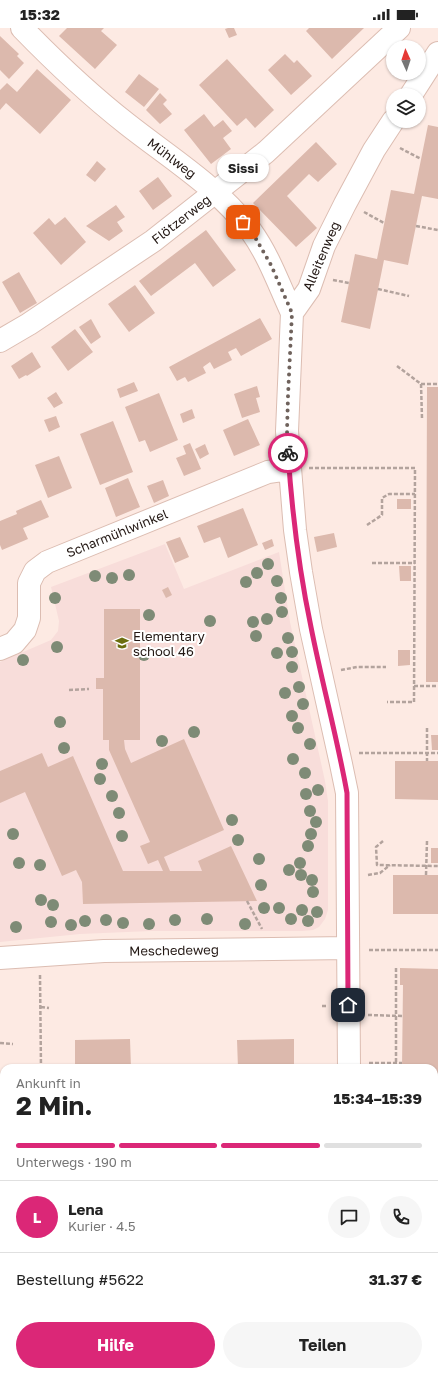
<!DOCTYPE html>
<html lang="de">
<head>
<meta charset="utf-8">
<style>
	:root { --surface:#fff; --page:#f6f6f6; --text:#222; --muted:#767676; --line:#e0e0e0; --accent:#db2777 }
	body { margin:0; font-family:"Golos Text",sans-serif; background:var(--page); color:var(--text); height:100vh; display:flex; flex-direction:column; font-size:15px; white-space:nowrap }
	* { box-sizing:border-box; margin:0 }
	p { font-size:13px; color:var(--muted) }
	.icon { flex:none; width:22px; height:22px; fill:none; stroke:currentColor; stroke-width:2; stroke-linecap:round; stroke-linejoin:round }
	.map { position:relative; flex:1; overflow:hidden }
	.side { position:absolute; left:0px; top:1036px; width:438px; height:312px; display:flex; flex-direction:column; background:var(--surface); border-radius:12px 12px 0 0; box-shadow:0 1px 3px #0004 }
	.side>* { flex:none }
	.needle { width:26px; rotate:357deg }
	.controls { position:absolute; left:386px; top:12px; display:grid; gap:8px }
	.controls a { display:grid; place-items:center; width:40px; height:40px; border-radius:50%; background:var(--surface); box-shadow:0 1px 3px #0004; font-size:20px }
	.pin { position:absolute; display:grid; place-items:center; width:34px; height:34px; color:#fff; margin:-17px; border-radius:8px; box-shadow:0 2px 6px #0006 }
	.courier { position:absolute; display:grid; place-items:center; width:40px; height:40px; margin:-20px; border:3px solid #db2777; border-radius:50%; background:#fff; color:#222; box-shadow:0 1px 5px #0007 }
	.bubble { position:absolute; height:28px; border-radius:14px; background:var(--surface); box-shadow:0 1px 3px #0004; font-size:13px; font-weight:700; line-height:28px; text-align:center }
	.overview em { font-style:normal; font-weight:700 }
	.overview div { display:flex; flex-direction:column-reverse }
	.overview { display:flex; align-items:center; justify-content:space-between; height:68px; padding:0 16px }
	h1 { font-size:26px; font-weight:700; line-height:30px }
	.bar { display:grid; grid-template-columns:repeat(4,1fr); gap:6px 4px; align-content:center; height:48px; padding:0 16px }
	.bar i { height:5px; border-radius:3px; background:var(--line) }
	.bar .current { background:var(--accent) }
	.bar p { grid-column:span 4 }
	.line { display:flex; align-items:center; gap:10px; padding:0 16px; border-top:1px solid var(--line) }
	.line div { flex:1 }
	.round { display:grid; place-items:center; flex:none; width:42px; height:42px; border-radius:21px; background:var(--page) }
	.primary-button { display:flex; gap:8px; margin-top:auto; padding:8px 16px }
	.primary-button a { flex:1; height:46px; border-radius:24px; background:var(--accent); color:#fff; font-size:16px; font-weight:700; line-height:46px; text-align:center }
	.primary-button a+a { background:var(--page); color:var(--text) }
	.status { display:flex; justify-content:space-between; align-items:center; height:28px; padding:0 20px; background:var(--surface); direction:ltr }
	.status svg { height:11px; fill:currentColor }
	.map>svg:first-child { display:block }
	.education { fill:#f8ddda }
	.park { fill:url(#park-dots) }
	.building { fill:#dcb9ad }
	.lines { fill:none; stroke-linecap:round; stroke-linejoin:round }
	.minor-casing { stroke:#dcbdb2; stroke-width:24 }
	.path { stroke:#b3a39d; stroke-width:2.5; stroke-dasharray:4 2; stroke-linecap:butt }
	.minor { stroke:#fff; stroke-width:22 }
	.tree { fill:#7e8b76 }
	.done { stroke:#6f625c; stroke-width:4; stroke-dasharray:0 7.2 }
	.route { stroke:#db2777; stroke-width:5 }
	.labels { text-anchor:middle; stroke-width:4; stroke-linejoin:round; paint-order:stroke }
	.street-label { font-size:13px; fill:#231814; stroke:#fff }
	.poi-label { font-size:13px; fill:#231814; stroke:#fff; text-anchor:start }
</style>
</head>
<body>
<div class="status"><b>15:32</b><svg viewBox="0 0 49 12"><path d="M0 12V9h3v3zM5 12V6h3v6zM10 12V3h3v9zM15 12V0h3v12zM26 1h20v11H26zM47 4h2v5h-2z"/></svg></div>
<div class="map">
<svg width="438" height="1348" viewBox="0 0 438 1348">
	<defs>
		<pattern id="park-dots" width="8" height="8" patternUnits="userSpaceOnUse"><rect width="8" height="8" fill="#b1c2b2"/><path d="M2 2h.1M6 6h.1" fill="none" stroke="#98a698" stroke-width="1.8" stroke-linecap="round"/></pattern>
	</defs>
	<rect width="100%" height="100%" fill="#fdeae3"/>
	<path class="education" d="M 165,516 L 184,561 L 279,524 L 290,594 L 325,753 L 328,773 L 328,882 L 325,891 L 319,899 L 313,902 L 302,903 L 151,903 L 80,906 L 0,914 L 0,634 L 51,612 L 58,603 L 59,593 L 51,559 Z"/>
	<path class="park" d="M 436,1293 L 438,1293 L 438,1348 L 436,1348 Z
		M 178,1344 L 412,1344 L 411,1348 L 181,1348 Z"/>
	<path class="building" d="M 67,0 L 104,0 L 101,3 L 117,17 L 95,41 L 59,8 Z
		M 228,0 L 234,0 L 237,7 L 229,10 L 225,1 Z
		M 309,0 L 364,0 L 332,31 L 306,3 Z
		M 0,8 L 19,26 L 17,28 L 24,35 L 9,51 L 0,42 Z
		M 285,26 L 294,35 L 297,32 L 312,48 L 291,67 L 268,42 Z
		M 227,31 L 274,82 L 255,100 L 246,90 L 237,98 L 199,57 Z
		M 37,41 L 71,72 L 40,106 L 6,75 L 0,82 L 0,62 L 7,55 L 17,64 Z
		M 139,46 L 159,61 L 144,79 L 125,64 Z
		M 160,65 L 167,72 L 163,76 L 172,86 L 160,96 L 146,82 Z
		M 204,86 L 214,99 L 223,92 L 232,103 L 223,110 L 231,121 L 211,136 L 184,102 Z
		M 428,97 L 438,99 L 438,171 L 422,168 L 408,237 L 384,232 L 370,301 L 341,294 L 355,226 L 377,231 L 391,162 L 414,166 Z
		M 316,114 L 337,136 L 318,154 L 309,146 L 287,168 L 317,200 L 296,219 L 253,175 Z
		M 97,133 L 106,141 L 95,154 L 86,147 Z
		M 158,149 L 172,168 L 153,182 L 139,163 Z
		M 116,177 L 125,189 L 117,194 L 123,203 L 109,213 L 86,198 Z
		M 65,189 L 86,214 L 61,237 L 33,205 L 49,190 L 55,197 Z
		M 206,202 L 236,242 L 213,259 L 195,235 L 151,268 L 139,253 Z
		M 19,244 L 37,275 L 20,285 L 2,254 Z
		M 135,257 L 155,285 L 129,304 L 108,276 Z
		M 260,290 L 272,311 L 241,328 L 236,320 L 228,324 L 232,332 L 214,341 L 210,334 L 203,339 L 206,345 L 188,354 L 185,349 L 177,353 L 169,339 Z
		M 91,291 L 101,309 L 91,316 L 79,299 Z
		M 75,301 L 93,324 L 68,343 L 51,319 Z
		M 32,324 L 41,339 L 27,348 L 26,347 L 19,351 L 11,338 Z
		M 134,354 L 138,363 L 120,370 L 117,361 Z
		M 257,358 L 260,369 L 256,370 L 260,384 L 242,390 L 234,366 Z
		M 427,359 L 438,359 L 438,654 L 426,654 Z
		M 56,364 L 63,375 L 54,380 L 47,370 Z
		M 159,365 L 178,412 L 150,424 L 145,412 L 139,414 L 125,379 Z
		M 192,381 L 195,390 L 183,395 L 180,386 Z
		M 56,388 L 60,399 L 49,404 L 44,392 Z
		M 248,391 L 260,417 L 234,428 L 223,402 Z
		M 113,393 L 133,444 L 100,457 L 80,406 Z
		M 190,415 L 201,441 L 184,448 L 176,430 L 186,426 L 183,418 Z
		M 205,416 L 209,426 L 200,431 L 195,421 Z
		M 59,428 L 72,460 L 48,470 L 35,437 Z
		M 128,450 L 140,479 L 116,489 L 105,460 Z
		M 163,452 L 169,468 L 154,475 L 147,458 Z
		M 397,471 L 411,471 L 411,481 L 397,481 Z
		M 41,472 L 49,489 L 23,500 L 28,511 L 2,522 L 0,517 L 0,493 L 17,486 L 16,483 Z
		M 243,480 L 258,517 L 228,530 L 220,509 L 204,515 L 197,498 Z
		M 334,505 L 337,519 L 317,524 L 314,509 Z
		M 180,509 L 189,529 L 175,535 L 166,514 Z
		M 272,511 L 274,518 L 265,522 L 262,515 Z
		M 399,538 L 411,538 L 411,553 L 400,553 Z
		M 168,559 L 172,567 L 166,570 L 162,562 Z
		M 104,581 L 140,581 L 140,712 L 124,712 L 125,721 L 131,735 L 184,711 L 224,802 L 164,829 L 170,843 L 202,843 L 198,833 L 231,818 L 257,873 L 83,876 L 82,854 L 76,842 L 62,848 L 25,764 L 0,775 L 0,743 L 42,725 L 48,739 L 73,728 L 123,843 L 163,843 L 158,832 L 148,836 L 140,818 L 150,814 L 109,722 L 109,712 L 103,712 L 103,661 L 96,661 L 96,650 L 104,650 Z
		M 398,622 L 410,622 L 410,637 L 398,638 Z
		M 431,707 L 438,707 L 438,722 L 432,722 Z
		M 395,733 L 438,733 L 438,772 L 395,771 Z
		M 431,820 L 438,820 L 438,835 L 431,835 Z
		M 393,847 L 438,847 L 438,886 L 393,886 Z
		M 400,940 L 438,941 L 438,1082 L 434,1082 L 434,1040 L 402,1040 L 403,957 L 400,957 Z
		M 130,1011 L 131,1040 L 75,1040 L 75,1012 Z
		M 294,1011 L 294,1040 L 238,1040 L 237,1012 Z
		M 438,1169 L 438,1218 L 434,1218 L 434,1170 Z
		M 0,1224 L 4,1227 L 4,1271 L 0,1269 Z"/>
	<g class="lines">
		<g class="minor-casing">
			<path id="minor" d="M 22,0 C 55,34 90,67 127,96 C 170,130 218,159 251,203 C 269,228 279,257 292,285
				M 411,67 L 438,25
				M 0,313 L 29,296 L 153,213 L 266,124 L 399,0
				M 0,621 L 14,615 L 25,602 L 29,590 L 29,555 L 35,543 L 47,534 L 268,444 L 289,441
				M 0,930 L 104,923 L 348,920
				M 349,1040 L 347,765 L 341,736 L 311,601 L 301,544 L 295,502 L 287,403 L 292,285 L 309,261 L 324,218 L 345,176 L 374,122 L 393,93"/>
		</g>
		<path class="path" d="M 400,120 L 421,131
			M 364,184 L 384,195
			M 416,198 L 438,202
			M 333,252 L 349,255
			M 378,261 L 409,268
			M 397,338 L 421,356 L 438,356
			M 421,356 L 422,390
			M 309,440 L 415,440 L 414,674 L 387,674
			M 367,497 L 382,487 L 382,470 L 389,466 L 415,466
			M 372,535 L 415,535
			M 341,642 L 357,639 L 386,639
			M 414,658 L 438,658
			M 69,662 L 89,661
			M 427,700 L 427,733
			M 359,725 L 438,725
			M 383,813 L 376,819 L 377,837 L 438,838
			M 368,847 L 380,845 L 390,837
			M 426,847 L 427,813
			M 247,873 L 262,901
			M 369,922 L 438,922
			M 40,947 L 41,1040
			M 322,978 L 328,978
			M 41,979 L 49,980
			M 368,987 L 403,988
			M 0,1015 L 13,1016
			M 369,1035 L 402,1035
			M 396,1040 L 396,938
			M 0,1079 L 4,1079
			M 434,1157 L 438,1157
			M 0,1176 L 4,1178"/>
		<use href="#minor" class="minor"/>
	</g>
	<g class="tree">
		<circle cx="268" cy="536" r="6"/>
		<circle cx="257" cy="545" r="6"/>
		<circle cx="129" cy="547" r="6"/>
		<circle cx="95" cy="548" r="6"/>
		<circle cx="112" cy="550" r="6"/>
		<circle cx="277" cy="553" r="6"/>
		<circle cx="246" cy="554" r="6"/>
		<circle cx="55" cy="570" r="6"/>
		<circle cx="281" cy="570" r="6"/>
		<circle cx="282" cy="584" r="6"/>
		<circle cx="149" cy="587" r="6"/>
		<circle cx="267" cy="591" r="6"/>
		<circle cx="210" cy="593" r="6"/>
		<circle cx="253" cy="594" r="6"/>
		<circle cx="256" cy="608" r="6"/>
		<circle cx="288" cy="610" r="6"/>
		<circle cx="57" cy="619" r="6"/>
		<circle cx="292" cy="624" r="6"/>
		<circle cx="277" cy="625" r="6"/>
		<circle cx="144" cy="627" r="6"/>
		<circle cx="23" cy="632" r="6"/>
		<circle cx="292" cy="639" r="6"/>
		<circle cx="299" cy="659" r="6"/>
		<circle cx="285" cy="665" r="6"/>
		<circle cx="303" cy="676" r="6"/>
		<circle cx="292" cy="688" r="6"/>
		<circle cx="60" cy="694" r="6"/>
		<circle cx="298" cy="700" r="6"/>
		<circle cx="194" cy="704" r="6"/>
		<circle cx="162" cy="713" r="6"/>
		<circle cx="310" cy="716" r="6"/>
		<circle cx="64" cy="720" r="6"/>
		<circle cx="293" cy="731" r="6"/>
		<circle cx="102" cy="736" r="6"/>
		<circle cx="305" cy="745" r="6"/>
		<circle cx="100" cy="751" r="6"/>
		<circle cx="318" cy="762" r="6"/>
		<circle cx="306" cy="766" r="6"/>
		<circle cx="112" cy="768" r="6"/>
		<circle cx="310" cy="783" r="6"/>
		<circle cx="119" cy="785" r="6"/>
		<circle cx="232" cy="792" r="6"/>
		<circle cx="316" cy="794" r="6"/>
		<circle cx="13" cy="806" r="6"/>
		<circle cx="311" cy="806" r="6"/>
		<circle cx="122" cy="808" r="6"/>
		<circle cx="238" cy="812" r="6"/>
		<circle cx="308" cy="818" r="6"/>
		<circle cx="259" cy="831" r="6"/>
		<circle cx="19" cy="835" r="6"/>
		<circle cx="300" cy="835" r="6"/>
		<circle cx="40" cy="837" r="6"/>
		<circle cx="289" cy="842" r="6"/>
		<circle cx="301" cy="847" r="6"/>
		<circle cx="312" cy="852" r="6"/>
		<circle cx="261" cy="857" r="6"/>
		<circle cx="313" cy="864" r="6"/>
		<circle cx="41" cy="872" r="6"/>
		<circle cx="53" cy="877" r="6"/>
		<circle cx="264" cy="880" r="6"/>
		<circle cx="279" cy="880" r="6"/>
		<circle cx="302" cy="882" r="6"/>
		<circle cx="317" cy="884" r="6"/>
		<circle cx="207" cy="891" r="6"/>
		<circle cx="291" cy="891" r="6"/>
		<circle cx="106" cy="892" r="6"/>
		<circle cx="175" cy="892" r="6"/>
		<circle cx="85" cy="893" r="6"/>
		<circle cx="308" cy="893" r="6"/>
		<circle cx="51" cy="894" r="6"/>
		<circle cx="123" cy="895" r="6"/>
		<circle cx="149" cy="896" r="6"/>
		<circle cx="245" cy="896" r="6"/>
		<circle cx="71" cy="897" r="6"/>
		<circle cx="16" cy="899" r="6"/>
	</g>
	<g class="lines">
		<path class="done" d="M 243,194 L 252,204 L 271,237 L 292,285 L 288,368 L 287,403 L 288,425"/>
		<path class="route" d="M 288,425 C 292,484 299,542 311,599 C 322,655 337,709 347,765 L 348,977"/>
	</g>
	<defs>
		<g id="school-bare" transform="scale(1.08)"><path d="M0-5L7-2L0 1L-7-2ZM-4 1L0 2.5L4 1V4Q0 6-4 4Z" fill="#6b6d0f" stroke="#fff" stroke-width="2.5" paint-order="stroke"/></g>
	</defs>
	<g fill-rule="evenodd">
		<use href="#school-bare" x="122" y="615"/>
	</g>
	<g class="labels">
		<g class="street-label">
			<text transform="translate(172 130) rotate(37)" y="5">Mühlweg</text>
			<text transform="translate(181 191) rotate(-38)" y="5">Flötzerweg</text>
			<text transform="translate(321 228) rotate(-67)" y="5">Alleitenweg</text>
			<text transform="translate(117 505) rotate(-22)" y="5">Scharmühlwinkel</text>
			<text transform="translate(174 922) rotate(-1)" y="5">Meschedeweg</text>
		</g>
		<g class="poi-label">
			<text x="133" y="613">Elementary<tspan x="133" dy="15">school 46</tspan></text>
		</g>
	</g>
</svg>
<div class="controls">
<a><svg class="needle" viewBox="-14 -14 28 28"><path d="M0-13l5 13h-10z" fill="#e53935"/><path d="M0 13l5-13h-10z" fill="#767676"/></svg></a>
<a><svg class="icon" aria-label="layers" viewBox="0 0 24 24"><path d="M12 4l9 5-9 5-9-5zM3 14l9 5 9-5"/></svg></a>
</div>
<div class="pin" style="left:243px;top:194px;background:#ea580c"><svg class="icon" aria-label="bag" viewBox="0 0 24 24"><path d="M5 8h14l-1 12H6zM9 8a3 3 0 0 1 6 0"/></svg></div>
<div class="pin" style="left:348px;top:977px;background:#1f2937"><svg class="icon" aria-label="home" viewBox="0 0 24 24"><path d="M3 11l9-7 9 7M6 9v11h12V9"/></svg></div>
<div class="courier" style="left:288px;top:425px"><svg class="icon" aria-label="bike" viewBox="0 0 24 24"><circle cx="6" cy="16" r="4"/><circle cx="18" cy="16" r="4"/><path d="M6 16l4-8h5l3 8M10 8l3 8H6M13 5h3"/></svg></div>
<div class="bubble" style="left:217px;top:126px;width:52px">Sissi</div>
<section class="side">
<div class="overview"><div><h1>2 Min.</h1><p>Ankunft in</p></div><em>15:34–15:39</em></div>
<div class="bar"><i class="current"></i><i class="current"></i><i class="current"></i><i></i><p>Unterwegs · 190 m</p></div>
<div class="line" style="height:72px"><b class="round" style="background:var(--accent);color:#fff">L</b><div><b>Lena</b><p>Kurier · 4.5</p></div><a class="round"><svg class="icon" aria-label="chat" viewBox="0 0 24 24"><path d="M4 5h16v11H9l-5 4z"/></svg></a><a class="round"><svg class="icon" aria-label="phone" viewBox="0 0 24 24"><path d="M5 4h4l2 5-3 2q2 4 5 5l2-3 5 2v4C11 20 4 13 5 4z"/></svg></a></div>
<div class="line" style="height:52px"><div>Bestellung #5622</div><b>31.37 €</b></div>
<div class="primary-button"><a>Hilfe</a><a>Teilen</a></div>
</section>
</div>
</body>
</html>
